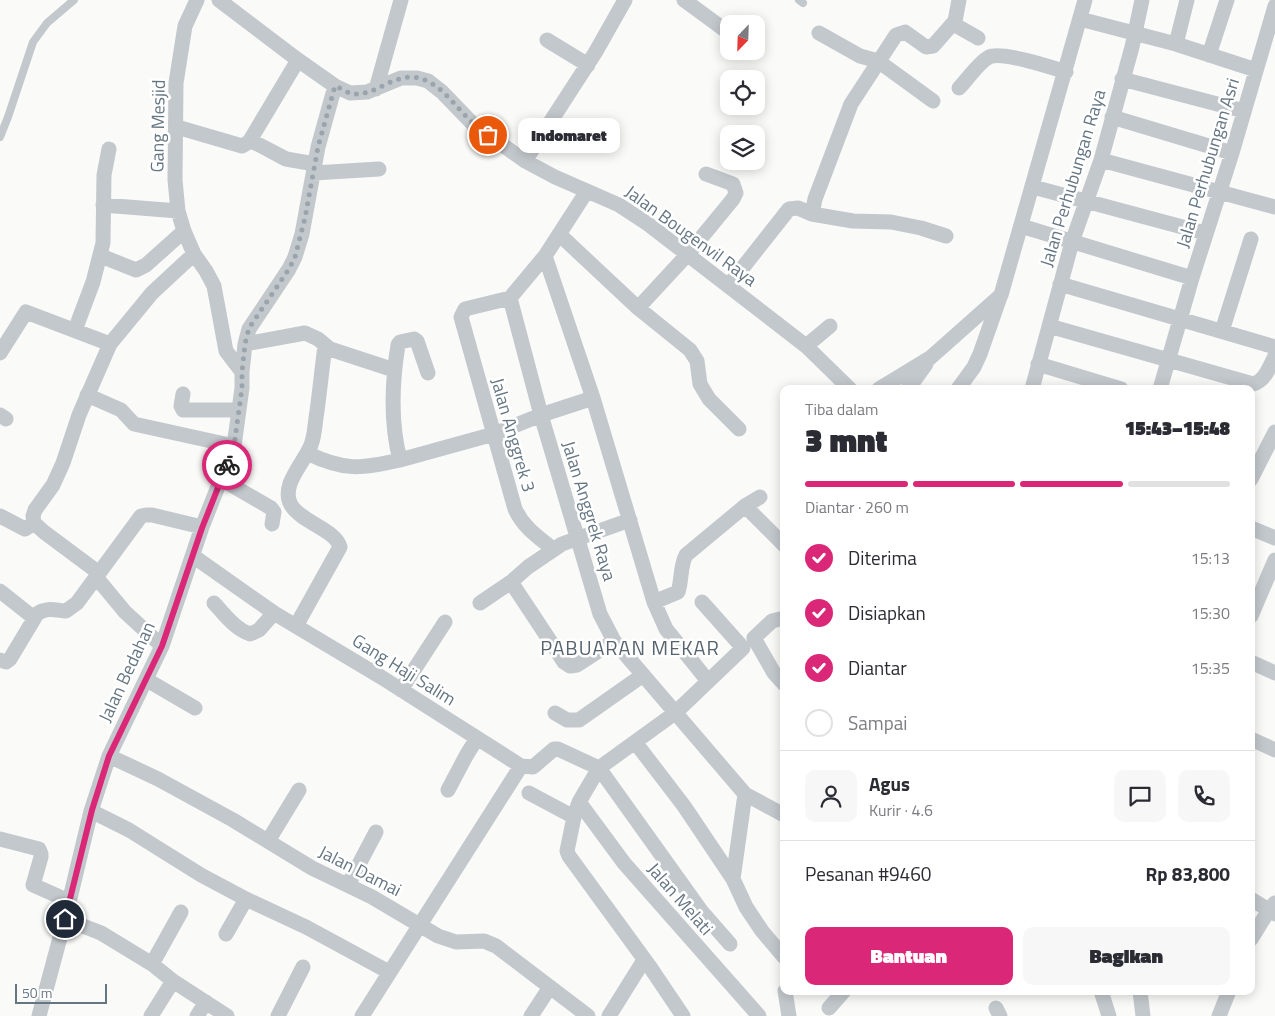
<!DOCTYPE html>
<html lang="id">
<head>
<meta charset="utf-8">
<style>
	:root { --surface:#fff; --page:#f7f7f7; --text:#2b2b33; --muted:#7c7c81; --line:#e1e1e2; --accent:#db2777 }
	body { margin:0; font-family:"Titillium Web",sans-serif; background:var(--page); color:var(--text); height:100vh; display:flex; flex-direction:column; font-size:19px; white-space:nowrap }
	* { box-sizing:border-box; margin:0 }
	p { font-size:16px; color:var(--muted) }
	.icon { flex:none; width:28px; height:28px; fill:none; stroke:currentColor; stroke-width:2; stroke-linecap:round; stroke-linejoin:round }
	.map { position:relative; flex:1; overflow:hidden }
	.sheet { position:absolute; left:780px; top:385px; width:475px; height:610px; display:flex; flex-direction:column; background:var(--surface); border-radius:10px; box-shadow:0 2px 12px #0003 }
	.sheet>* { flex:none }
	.needle { width:32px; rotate:203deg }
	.controls { position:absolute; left:720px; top:15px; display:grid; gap:10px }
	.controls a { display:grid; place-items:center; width:45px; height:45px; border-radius:10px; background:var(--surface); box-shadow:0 2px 12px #0003; font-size:25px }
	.scale { position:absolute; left:15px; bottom:12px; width:92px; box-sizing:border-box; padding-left:5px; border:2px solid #657683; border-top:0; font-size:14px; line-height:18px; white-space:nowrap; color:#657683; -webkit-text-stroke:4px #fff; paint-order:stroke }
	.pin { position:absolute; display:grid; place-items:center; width:42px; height:42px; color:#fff; margin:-21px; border:2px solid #fff; border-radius:50%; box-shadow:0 1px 5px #0007 }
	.courier { position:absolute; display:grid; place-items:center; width:50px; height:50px; margin:-25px; border:4px solid #db2777; border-radius:50%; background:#fff; color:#222; box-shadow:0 1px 6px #0007 }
	.bubble { position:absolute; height:35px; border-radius:10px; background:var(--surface); box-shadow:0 2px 12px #0003; font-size:16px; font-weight:800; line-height:35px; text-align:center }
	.headline em { font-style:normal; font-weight:800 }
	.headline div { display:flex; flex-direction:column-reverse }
	.headline { display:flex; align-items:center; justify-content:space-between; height:85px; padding:0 25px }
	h1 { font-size:32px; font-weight:800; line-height:38px }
	.bar { display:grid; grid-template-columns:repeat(4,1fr); gap:8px 5px; align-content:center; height:60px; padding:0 25px }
	.bar i { height:6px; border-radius:4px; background:var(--line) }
	.bar .on { background:var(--accent) }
	.bar p { grid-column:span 4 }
	.line { display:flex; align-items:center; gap:12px; padding:0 25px; border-top:1px solid var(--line) }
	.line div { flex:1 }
	.round { display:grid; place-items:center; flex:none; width:52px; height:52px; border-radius:10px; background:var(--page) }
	ol { padding:0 25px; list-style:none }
	li { display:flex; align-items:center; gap:15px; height:55px }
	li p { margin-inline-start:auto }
	li .icon { padding:5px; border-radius:50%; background:var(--accent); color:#fff; stroke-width:4 }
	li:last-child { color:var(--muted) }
	li i { width:28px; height:28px; border:2px solid var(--line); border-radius:50% }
	.button { display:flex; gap:10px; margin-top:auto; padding:10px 25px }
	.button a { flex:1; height:58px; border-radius:10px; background:var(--accent); color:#fff; font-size:20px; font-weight:800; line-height:58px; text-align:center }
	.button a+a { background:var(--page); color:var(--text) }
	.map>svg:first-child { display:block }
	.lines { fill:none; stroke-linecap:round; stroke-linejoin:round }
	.service { stroke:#c3c8cc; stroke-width:8 }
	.minor { stroke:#c3c8cc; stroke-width:15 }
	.done { stroke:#99a4ac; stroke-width:5; stroke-dasharray:0 9 }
	.route { stroke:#db2777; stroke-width:6 }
	.labels { text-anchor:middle; stroke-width:5; stroke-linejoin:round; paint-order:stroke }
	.street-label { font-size:18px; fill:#657683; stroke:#fff }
	.quarter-label { font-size:20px; letter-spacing:1px; fill:#57646e; stroke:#fff }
</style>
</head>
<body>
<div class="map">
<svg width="1275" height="1016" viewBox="0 0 1275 1016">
	<rect width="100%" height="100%" fill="#fafaf8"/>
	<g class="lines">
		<path class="service" d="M 799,0 L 803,3
			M 0,137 L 8,117 L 33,42 L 47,23 L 74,0"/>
		<path class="minor" d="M 197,0 L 185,26 L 176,83 L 175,180 L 178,211 L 184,231 L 194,254 L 206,271 L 214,286 L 226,351 L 242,372
			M 219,0 L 298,60 L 335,86 L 350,93 L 367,92 L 401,78 L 417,78 L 428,81 L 442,92 L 473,124 L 525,161 L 555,177 L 619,205 L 648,224 L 806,346 L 850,389
			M 684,0 L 729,33
			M 1080,19 L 1176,44 L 1256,70
			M 955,21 L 957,26 L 978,38
			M 819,33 L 860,56 L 878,61 L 933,101
			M 547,40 L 588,65
			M 1176,44 L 1187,0
			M 1209,55 L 1227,0
			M 1122,79 L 1244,111
			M 959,88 C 968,79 978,63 989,57 C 1002,51 1051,67 1066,72
			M 376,89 L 401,0
			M 1112,117 L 1232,153
			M 177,127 L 242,146 L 249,142 L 298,60
			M 250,140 L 286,159 L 315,164
			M 1101,160 L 1275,207
			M 525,161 L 595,53 L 625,0
			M 314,173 L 379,169
			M 1033,187 L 1205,233
			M 103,205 L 178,211
			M 812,214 L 815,199 L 851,104 L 896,35 L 905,32 L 926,47 L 933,46 L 955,21 L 959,0
			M 1021,226 L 1192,278
			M 560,235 L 638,308 L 690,350 L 697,361 L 700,384 L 709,399 L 739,429
			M 101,256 L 136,270 L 146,265 L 184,231
			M 545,256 L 593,398 L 654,602 L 666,629 L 708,681
			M 1060,284 L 1275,347
			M 729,285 L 789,209 L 798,208 L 812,214 L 853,221 L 891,222 L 921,228 L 946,236
			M 510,298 L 541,415 L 600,614 L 614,641 L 745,794 L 784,815
			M 638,308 L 687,255 L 733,199 L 736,193 L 733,184 L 706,174
			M 1049,326 L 1253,384 C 1265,381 1270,366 1275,356
			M 75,330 L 93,282 L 103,243 L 104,175 L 109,149
			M 1222,331 L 1251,239
			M 110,344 L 152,293 L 194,254
			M 245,344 L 305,333 L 318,339 L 330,349 L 394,370
			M 806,346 L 830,326
			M 0,353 L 26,312 L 110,344 L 79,415 L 63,463 L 53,485 L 35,510 L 33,516 L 34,523 L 44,532 L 99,573
			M 1038,364 L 1121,389
			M 428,373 L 417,341 L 414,339 L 400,342 L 398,345 C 392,382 390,422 400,460 L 494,434 L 541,415 L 593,398
			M 879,389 L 930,358 L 1001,295 L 1085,0
			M 908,389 L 926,364
			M 958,389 L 974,367 L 980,354 L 1000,297
			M 1032,389 L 1072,242 L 1101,160 L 1132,47 L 1142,0
			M 1160,389 L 1192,278 L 1232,153 L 1275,6
			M 183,394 L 181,406 L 183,410 L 239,410
			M 87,395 L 121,410 L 134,424 L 234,446
			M 0,415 L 6,419
			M 307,453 C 344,471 361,469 400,460
			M 221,479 L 271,508 L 274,512 L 272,524
			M 1251,479 L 1275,432
			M 745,506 L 784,545
			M 0,516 L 25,529 L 34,523
			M 1251,528 L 1275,538
			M 553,549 C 538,537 523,527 515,509 L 461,317 L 465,309 L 510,298 L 545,256 L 587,191
			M 193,556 L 274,613 L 381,677 L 521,766 L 533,767 L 554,749 L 558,749 L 599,768 L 702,912 L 730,944
			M 96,577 L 125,612 L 162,646
			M 0,591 L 34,618
			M 654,602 L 678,592 C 682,580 680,566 686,555 L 745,506 L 760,497
			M 214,603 C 224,614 235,629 250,634 L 259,630 L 274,613
			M 480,603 L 511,582
			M 1251,616 L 1275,560
			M 784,618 L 772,621 L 754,638 L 774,673 L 784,684
			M 296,626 L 340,547 C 336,530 301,522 291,505 C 280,485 304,463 311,445 C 315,435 315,422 317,411 C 320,389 322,368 325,346
			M 614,641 L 577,665 L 570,666 L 564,662 L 511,582 L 528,567 L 562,544 L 630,520
			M 0,660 L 6,662 L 10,659 L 37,614 C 46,607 55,610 66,611 L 77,603 L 141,516 L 146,515 L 152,515 L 202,527
			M 1251,662 L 1275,673
			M 147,680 L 195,708
			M 401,690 L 445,622
			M 555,713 L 567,720 L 579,720 L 643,675
			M 1251,739 L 1275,750
			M 635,742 L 684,806 L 733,879 L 746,907 L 762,931 L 784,957
			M 109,756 L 158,779 L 233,820 L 312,868 L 372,897 L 438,936 L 456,942 L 484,941 L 496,946 L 588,1016
			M 448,790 L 466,756 L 477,738
			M 529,793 L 574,817
			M 579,802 L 624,863 L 759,1016
			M 91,811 L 129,830 L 201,875 L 246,899 L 306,927 L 389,972
			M 0,839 L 39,849 L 41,854 L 41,857 L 33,885 L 69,901
			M 268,841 L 299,790
			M 733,879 L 745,794
			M 348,885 L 376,832
			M 1251,899 L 1275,914
			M 65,919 L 101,933 L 152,964 L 173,981 L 227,1016
			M 226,934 L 246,899
			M 1251,939 L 1269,910 L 1275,903
			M 152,964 L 181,912
			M 785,991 L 789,1016
			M 1101,991 L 1109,1016
			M 1140,991 L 1143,1016
			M 829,1008 L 844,991
			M 996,1008 L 1000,1016
			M 39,1016 L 65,919 L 91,811 L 109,756 L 162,646 L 202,527 L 234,446 L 242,388 L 242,372 L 245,344 L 249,329 L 289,269 L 295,257 L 302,234 L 318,147 L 335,86
			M 151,1016 L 173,981
			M 197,1016 L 206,1002
			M 278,1016 L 303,967
			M 362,1016 L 521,766
			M 531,1016 L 550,987
			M 609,1016 L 644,960
			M 683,1016 L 650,967 L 569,856 L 567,851 L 574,817 L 579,802 L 599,768 L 675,713 L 743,648 L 702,602
			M 1219,1016 L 1229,991"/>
	</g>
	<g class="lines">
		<path class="done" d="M 227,465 L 234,446 L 242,388 L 242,372 L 245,344 L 249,328 L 289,269 L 295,257 L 305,218 L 318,147 L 335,86 C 340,88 345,91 349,93 C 376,100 396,66 427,81 C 446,90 458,110 473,123 C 477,128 483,131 488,135"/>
		<path class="route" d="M 65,919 L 92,810 L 109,756 L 162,646 L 202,528 L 227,465"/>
	</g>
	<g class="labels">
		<g class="street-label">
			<text transform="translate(158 126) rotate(-89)" y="6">Gang Mesjid</text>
			<text transform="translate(1208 163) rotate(-73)" y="6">Jalan Perhubungan Asri</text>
			<text transform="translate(1073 178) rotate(-73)" y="6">Jalan Perhubungan Raya</text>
			<text transform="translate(691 236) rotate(36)" y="6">Jalan Bougenvil Raya</text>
			<text transform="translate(513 435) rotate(74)" y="6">Jalan Anggrek 3</text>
			<text transform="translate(589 511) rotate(73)" y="6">Jalan Anggrek Raya</text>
			<text transform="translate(404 670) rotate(32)" y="6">Gang Haji Salim</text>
			<text transform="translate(127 672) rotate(-65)" y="6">Jalan Bedahan</text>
			<text transform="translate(360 871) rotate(27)" y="6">Jalan Damai</text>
			<text transform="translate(680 899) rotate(49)" y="6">Jalan Melati</text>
		</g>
		<g class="quarter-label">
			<text x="630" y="655">PABUARAN MEKAR</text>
		</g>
	</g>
</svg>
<div class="controls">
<a><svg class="needle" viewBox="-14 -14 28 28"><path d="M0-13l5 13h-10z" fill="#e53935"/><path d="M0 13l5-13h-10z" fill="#7c7c81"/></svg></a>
<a><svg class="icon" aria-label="locate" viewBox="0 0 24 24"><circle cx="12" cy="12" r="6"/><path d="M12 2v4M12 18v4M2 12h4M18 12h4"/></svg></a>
<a><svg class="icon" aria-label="layers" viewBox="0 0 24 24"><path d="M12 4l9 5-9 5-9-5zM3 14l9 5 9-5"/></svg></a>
</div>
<div class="scale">50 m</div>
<div class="pin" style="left:488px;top:135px;background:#ea580c"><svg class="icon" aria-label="bag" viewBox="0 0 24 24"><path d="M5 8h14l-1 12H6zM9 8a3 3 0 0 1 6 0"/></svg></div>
<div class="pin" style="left:65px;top:919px;background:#1f2937"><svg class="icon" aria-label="home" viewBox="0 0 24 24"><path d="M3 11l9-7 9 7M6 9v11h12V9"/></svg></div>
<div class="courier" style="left:227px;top:465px"><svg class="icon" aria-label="bike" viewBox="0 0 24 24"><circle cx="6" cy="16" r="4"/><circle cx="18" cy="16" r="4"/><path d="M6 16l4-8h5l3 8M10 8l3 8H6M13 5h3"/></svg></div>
<div class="bubble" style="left:518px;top:118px;width:102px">Indomaret</div>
<section class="sheet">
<div class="headline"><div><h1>3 mnt</h1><p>Tiba dalam</p></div><em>15:43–15:48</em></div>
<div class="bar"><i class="on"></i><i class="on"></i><i class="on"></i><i></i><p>Diantar · 260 m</p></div>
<ol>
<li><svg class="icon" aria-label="check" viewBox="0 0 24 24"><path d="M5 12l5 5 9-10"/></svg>Diterima<p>15:13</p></li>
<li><svg class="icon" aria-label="check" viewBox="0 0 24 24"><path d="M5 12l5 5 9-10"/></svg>Disiapkan<p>15:30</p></li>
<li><svg class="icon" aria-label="check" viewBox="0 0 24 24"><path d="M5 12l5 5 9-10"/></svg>Diantar<p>15:35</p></li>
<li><i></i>Sampai</li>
</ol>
<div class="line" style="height:90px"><a class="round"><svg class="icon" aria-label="person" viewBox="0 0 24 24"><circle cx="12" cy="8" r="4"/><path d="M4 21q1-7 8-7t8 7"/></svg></a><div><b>Agus</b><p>Kurir · 4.6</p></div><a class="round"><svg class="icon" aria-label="chat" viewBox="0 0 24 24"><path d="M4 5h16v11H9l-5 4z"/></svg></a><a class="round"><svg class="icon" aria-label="phone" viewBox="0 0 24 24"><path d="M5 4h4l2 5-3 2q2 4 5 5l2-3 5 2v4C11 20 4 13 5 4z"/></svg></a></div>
<div class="line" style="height:65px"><div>Pesanan #9460</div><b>Rp 83,800</b></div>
<div class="button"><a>Bantuan</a><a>Bagikan</a></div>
</section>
</div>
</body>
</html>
